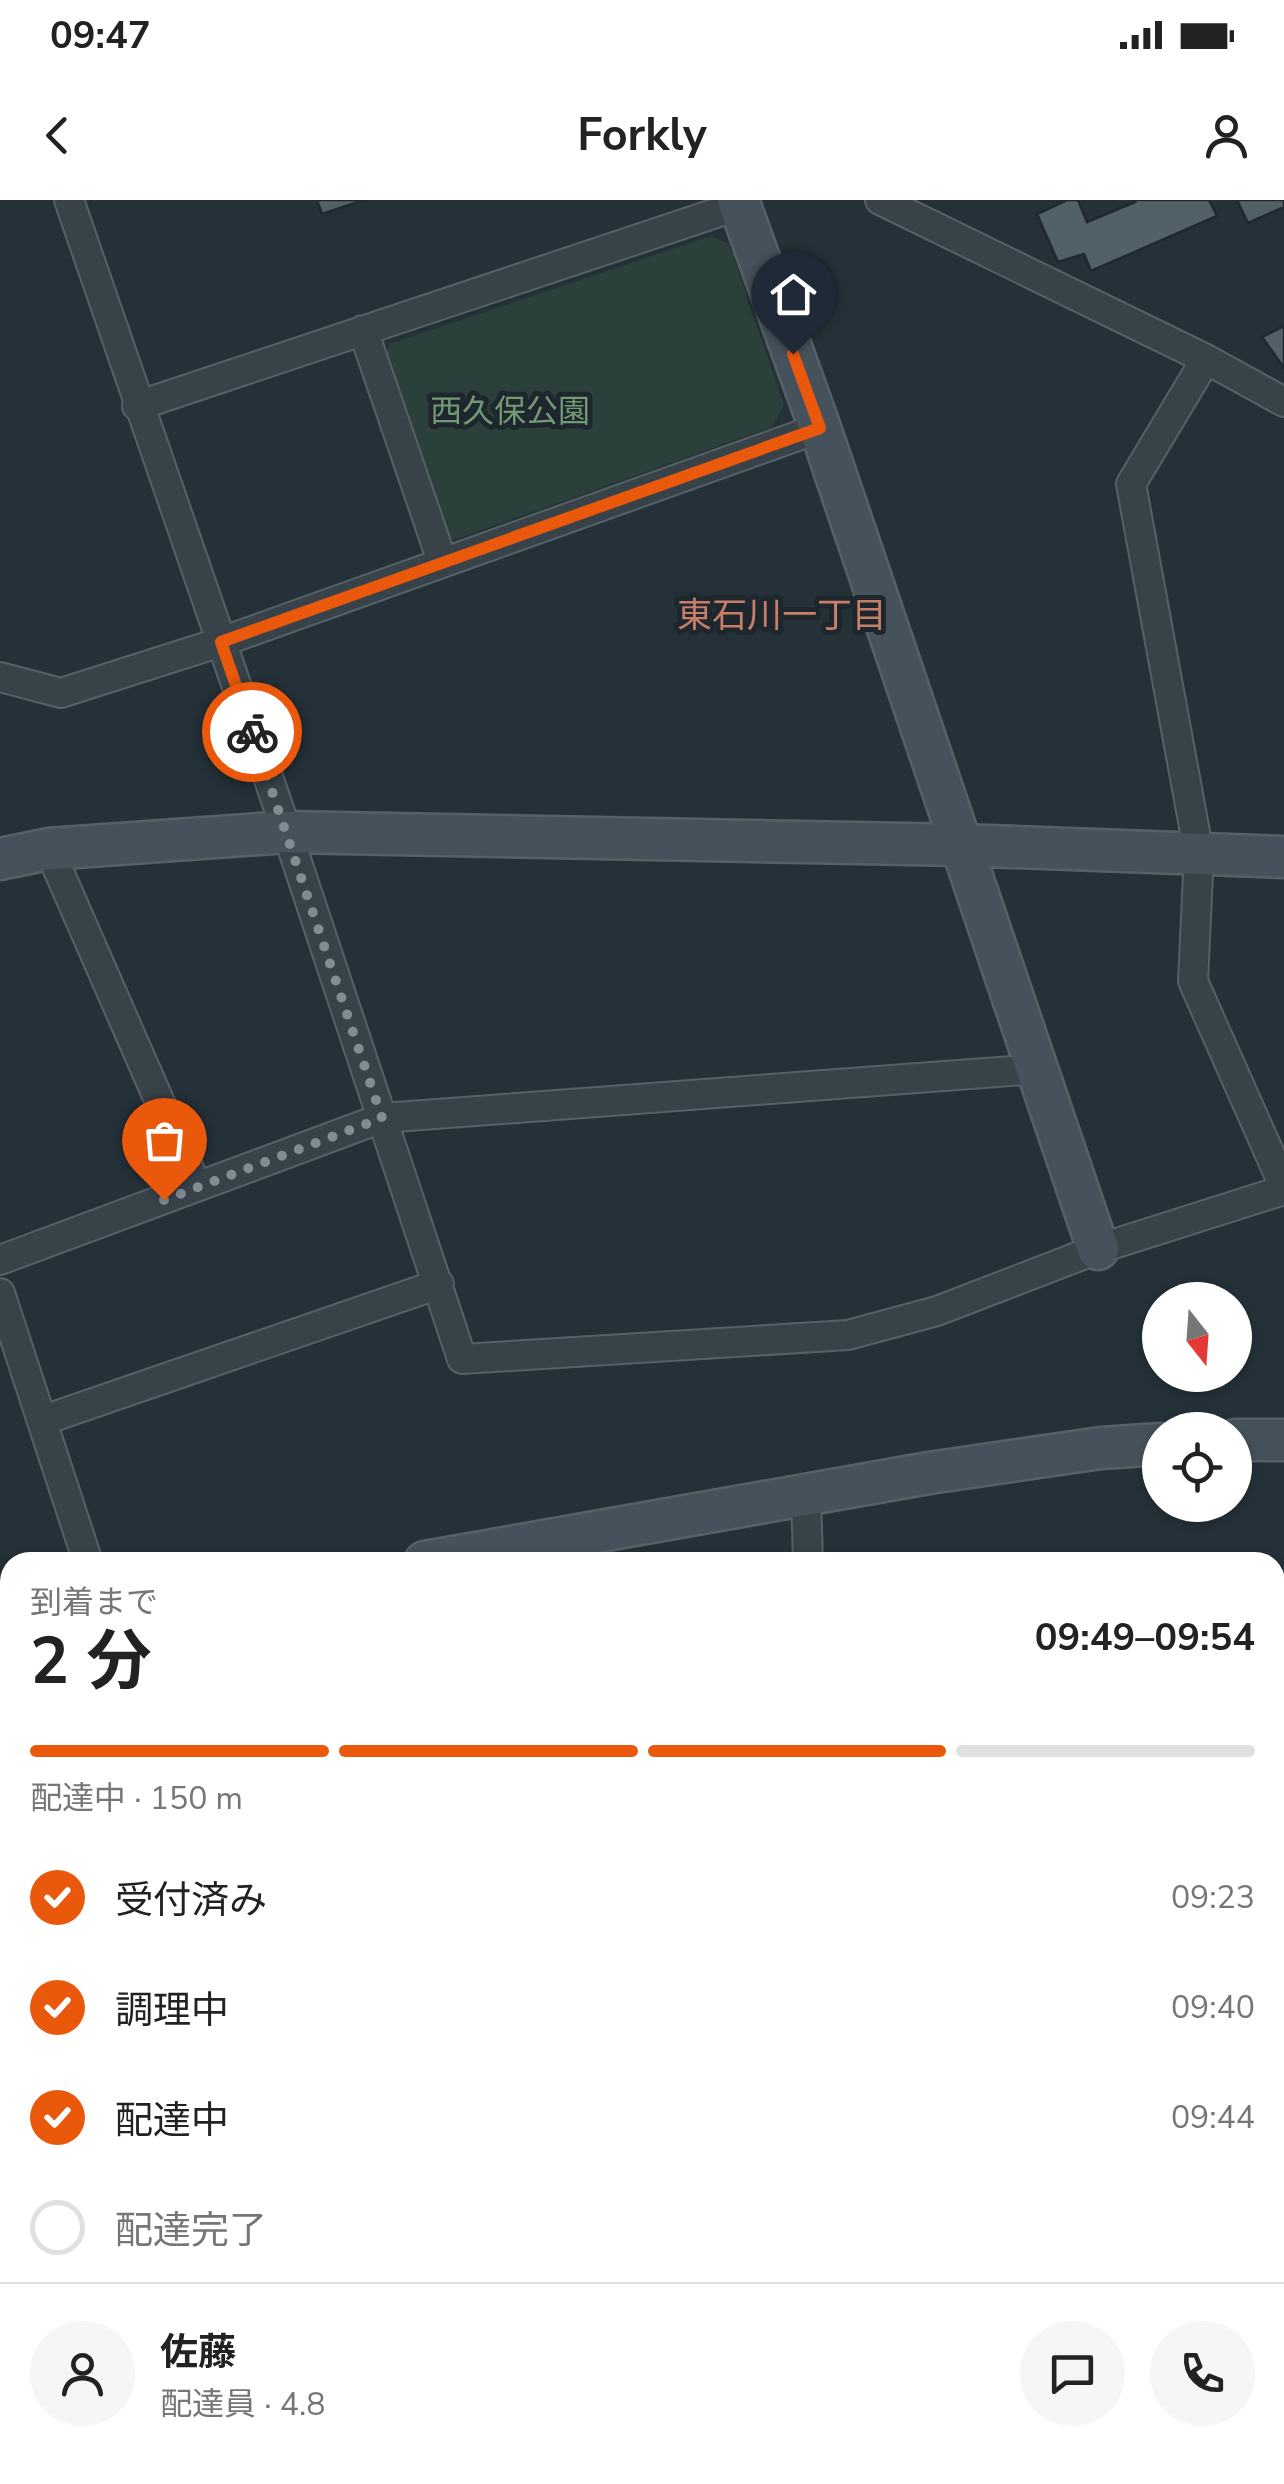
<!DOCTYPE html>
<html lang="ja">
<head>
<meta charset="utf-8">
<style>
	:root { --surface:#fff; --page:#f6f6f6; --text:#222; --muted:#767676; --line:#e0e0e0; --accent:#ea580c }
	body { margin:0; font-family:"Nunito Sans","Noto Sans JP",sans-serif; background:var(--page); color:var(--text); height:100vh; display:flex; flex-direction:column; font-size:38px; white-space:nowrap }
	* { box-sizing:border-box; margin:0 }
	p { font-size:32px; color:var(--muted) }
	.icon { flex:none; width:55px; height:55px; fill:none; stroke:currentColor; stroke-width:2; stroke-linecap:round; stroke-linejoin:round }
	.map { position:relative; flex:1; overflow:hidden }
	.details { position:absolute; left:0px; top:1352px; width:1285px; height:932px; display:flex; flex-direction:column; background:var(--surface); border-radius:30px 30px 0 0; box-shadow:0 2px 8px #0004 }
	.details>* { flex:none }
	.needle { width:65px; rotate:163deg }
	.fabs { position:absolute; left:1142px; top:1082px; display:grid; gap:20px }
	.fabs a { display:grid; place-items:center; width:110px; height:110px; border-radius:50%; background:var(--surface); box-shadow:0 2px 8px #0004; font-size:50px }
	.pin { position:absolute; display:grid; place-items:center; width:85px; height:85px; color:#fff; margin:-102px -42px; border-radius:50% 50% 50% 0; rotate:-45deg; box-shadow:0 0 10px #0007 }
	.pin .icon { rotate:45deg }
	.courier { position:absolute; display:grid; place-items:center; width:100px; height:100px; margin:-50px; border:8px solid #ea580c; border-radius:50%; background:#fff; color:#222; box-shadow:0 2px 12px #0007 }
	.summary em { font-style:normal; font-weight:700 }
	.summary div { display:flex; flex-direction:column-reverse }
	.summary { display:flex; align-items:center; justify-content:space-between; height:170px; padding:0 30px }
	h1 { font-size:65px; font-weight:700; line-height:75px }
	.bar { display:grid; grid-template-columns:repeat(4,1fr); gap:15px 10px; align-content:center; height:120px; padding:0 30px }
	.bar i { height:12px; border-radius:8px; background:var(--line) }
	.bar .active { background:var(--accent) }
	.bar p { grid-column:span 4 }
	.line { display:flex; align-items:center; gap:25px; padding:0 30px; border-top:2px solid var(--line) }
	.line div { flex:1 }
	.round { display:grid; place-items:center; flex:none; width:105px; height:105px; border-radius:52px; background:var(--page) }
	ol { padding:0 30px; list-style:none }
	li { display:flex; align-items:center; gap:30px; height:110px }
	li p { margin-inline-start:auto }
	li .icon { padding:10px; border-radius:50%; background:var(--accent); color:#fff; stroke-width:4 }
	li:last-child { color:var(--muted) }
	li i { width:55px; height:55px; border:5px solid var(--line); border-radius:50% }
	.status { display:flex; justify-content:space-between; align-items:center; height:70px; padding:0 50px; background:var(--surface); direction:ltr }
	.status svg { height:28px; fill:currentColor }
	header { display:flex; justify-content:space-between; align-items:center; height:130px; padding:0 30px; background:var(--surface); font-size:45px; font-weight:700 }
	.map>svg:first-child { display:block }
	.green { fill:#2c403b }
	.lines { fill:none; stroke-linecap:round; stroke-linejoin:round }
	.stream { stroke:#3b525f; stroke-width:11 }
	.building { fill:#526068; stroke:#1f292f; stroke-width:2.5 }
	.street-casing { stroke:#566066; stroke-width:32 }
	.secondary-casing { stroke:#566066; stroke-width:45 }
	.street { stroke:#384249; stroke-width:28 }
	.secondary { stroke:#46525b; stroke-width:40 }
	.done { stroke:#818c93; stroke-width:10; stroke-dasharray:0 18 }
	.route { stroke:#ea580c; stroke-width:12 }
	.labels { text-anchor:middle; stroke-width:10; stroke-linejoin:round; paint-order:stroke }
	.park-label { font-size:32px; fill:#739874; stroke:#1d272d }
	.neighbourhood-label { font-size:35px; fill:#c87f6a; stroke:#1d272d }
</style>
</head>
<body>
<div class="status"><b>09:47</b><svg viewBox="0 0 49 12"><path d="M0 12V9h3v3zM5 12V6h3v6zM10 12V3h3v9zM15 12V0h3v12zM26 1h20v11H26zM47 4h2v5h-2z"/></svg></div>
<header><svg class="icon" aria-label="back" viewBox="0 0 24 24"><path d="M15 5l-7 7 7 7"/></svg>Forkly<svg class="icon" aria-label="person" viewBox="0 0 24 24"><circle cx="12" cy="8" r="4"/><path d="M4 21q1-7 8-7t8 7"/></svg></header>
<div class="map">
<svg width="1284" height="2284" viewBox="0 0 1284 2284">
	<rect width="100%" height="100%" fill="#243138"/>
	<path class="green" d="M 711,36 L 729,44 L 784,205 L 772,227 L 454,340 L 440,331 L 383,160 L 389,144 Z"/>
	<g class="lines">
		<path class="stream" d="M 1275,1816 L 1284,1817"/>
	</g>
	<path class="building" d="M 317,0 L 364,0 L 322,14 Z
		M 1067,0 L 1078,0 L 1087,22 L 1135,2 L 1134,0 L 1209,0 L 1217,16 L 1091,71 L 1084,54 L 1058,62 L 1037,14 Z
		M 1237,0 L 1284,0 L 1284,7 L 1248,23 Z
		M 1284,126 L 1284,168 L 1262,137 Z
		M 9,1471 L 10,1585 L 0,1588 L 0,1473 Z
		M 10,2241 L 10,2275 L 34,2275 L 37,2284 L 0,2284 L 0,2244 Z
		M 441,2275 L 651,2275 L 640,2284 L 439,2284 Z"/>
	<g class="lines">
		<g class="street-casing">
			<path id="street" d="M 69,0 L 287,632 L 462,1159 L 848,1135 L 937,1111 L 1098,1049 L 1284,990
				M 880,0 L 1206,159 L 1284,202
				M 363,130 L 442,361
				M 1206,159 L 1131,284 L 1199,654 L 1193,781 L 1284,986
				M 137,206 L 740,5
				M 0,477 L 61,493 L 221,442 L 820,228
				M 49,649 L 197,987
				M 0,1060 L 382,918 L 1039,869
				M 0,1093 L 88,1362
				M 44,1220 L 439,1084
				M 806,1294 L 808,1362
				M 1275,1485 L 1284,1485
				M 0,1817 L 10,1813
				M 1275,1838 L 1284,1838
				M 0,2037 L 10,2034
				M 0,2110 L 10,2102
				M 768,2275 L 772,2284
				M 920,2275 L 926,2284
				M 1112,2284 L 1114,2275"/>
		</g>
		<g class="secondary-casing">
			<path id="secondary" d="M 738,0 L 820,228 L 1098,1049
				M 0,659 L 49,649 L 287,632 L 961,645 L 1284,657
				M 1235,1240 L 1284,1240
				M 425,1362 L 929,1273 L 1101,1248 L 1160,1244
				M 0,1438 L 10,1436
				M 0,1854 L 10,1884
				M 139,2275 L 142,2284"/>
		</g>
		<use href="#street" class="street"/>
		<use href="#secondary" class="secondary"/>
	</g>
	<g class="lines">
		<path class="done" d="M 164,1000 L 382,918 L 252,532"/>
		<path class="route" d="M 252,532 L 221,442 L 820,228 L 793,154"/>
	</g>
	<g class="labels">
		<g class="park-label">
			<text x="510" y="222">西久保公園</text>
		</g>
		<g class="neighbourhood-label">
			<text x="782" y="427">東石川一丁目</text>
		</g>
	</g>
</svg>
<div class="fabs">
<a><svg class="needle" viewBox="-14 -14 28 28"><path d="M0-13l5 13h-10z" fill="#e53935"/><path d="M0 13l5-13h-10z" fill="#767676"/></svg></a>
<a><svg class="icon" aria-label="locate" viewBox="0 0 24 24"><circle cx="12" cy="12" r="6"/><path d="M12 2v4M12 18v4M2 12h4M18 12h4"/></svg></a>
</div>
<div class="pin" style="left:164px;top:1000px;background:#ea580c"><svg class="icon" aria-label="bag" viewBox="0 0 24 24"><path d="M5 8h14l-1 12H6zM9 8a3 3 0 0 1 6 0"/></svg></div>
<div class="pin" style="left:793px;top:154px;background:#1f2937"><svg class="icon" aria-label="home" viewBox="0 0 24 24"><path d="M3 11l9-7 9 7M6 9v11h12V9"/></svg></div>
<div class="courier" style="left:252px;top:532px"><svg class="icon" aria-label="bike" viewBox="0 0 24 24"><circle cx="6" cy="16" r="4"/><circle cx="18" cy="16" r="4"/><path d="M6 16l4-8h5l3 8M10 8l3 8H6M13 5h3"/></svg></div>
<section class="details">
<div class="summary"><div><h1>2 分</h1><p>到着まで</p></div><em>09:49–09:54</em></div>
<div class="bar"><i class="active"></i><i class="active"></i><i class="active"></i><i></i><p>配達中 · 150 m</p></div>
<ol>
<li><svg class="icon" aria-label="check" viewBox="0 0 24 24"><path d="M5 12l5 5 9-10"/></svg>受付済み<p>09:23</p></li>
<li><svg class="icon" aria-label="check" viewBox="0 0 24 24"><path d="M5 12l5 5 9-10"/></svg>調理中<p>09:40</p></li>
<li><svg class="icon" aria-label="check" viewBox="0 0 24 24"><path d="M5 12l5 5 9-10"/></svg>配達中<p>09:44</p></li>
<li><i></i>配達完了</li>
</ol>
<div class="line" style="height:180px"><a class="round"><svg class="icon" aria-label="person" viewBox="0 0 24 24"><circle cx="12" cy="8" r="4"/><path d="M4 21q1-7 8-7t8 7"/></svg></a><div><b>佐藤</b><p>配達員 · 4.8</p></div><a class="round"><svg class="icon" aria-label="chat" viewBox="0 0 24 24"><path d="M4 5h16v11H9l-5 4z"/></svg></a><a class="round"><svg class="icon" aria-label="phone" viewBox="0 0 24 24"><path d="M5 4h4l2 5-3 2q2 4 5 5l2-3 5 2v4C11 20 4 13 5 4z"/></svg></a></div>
</section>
</div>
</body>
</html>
